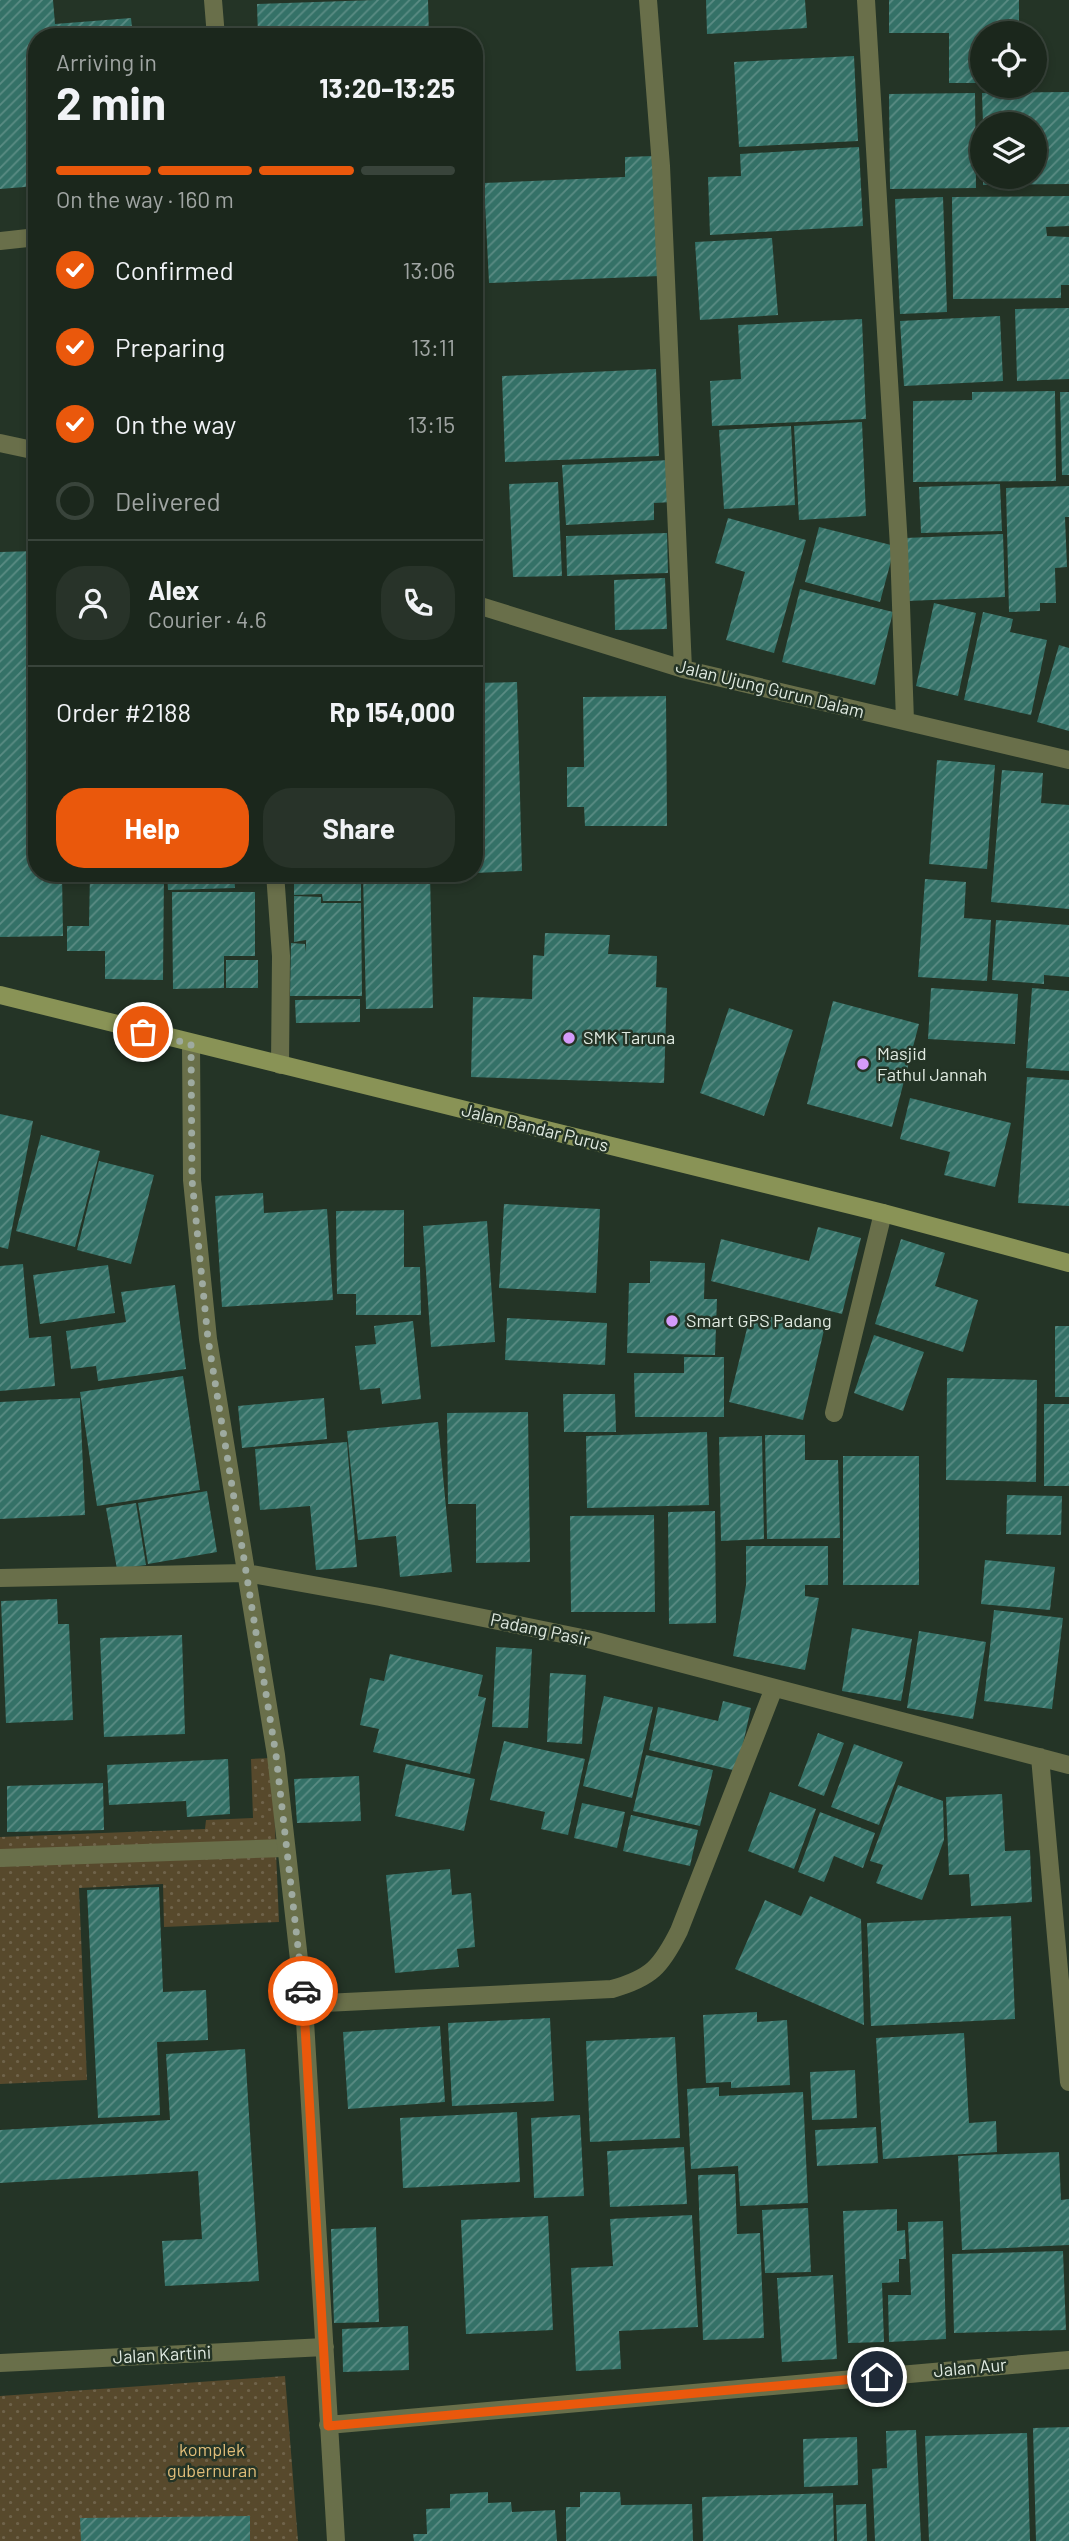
<!DOCTYPE html>
<html lang="en">
<head>
<meta charset="utf-8">
<style>
	:root { --surface:#1b271c; --page:#283329; --text:#f1f3f6; --muted:#a0a5a3; --line:#39443b; --accent:#ea580c }
	body { margin:0; font-family:Barlow,sans-serif; background:var(--page); color:var(--text); height:100vh; display:flex; flex-direction:column; font-size:26px; white-space:nowrap }
	* { box-sizing:border-box; margin:0 }
	p { font-size:23px; color:var(--muted) }
	.icon { flex:none; width:38px; height:38px; fill:none; stroke:currentColor; stroke-width:2; stroke-linecap:round; stroke-linejoin:round }
	.map { position:relative; flex:1; overflow:hidden }
	.panel { position:absolute; left:28px; top:28px; width:455px; height:854px; display:flex; flex-direction:column; background:var(--surface); border-radius:28px; box-shadow:0 4px 10px #0003,0 0 0 2px var(--line) }
	.panel>* { flex:none }
	.controls { position:absolute; left:970px; top:21px; display:grid; gap:14px }
	.controls a { display:grid; place-items:center; width:77px; height:77px; border-radius:50%; background:var(--surface); box-shadow:0 4px 10px #0003,0 0 0 2px var(--line); font-size:35px }
	.pin { position:absolute; display:grid; place-items:center; width:60px; height:60px; color:#fff; margin:-30px; border:4px solid #fff; border-radius:50%; box-shadow:0 2px 7px #0007 }
	.courier { position:absolute; display:grid; place-items:center; width:70px; height:70px; margin:-35px; border:5px solid #ea580c; border-radius:50%; background:#fff; color:#222; box-shadow:0 2px 9px #0007 }
	.headline em { font-style:normal; font-weight:700 }
	.headline div { display:flex; flex-direction:column-reverse }
	.headline { display:flex; align-items:center; justify-content:space-between; height:119px; padding:0 28px }
	h1 { font-size:46px; font-weight:700; line-height:52px }
	.bar { display:grid; grid-template-columns:repeat(4,1fr); gap:10px 7px; align-content:center; height:84px; padding:0 28px }
	.bar i { height:9px; border-radius:5px; background:var(--line) }
	.bar .on { background:var(--accent) }
	.bar p { grid-column:span 4 }
	.line { display:flex; align-items:center; gap:18px; padding:0 28px; border-top:2px solid var(--line) }
	.line div { flex:1 }
	.round { display:grid; place-items:center; flex:none; width:74px; height:74px; border-radius:28px; background:var(--page) }
	ol { padding:0 28px; list-style:none }
	li { display:flex; align-items:center; gap:21px; height:77px }
	li p { margin-inline-start:auto }
	li .icon { padding:7px; border-radius:50%; background:var(--accent); color:#fff; stroke-width:4 }
	li:last-child { color:var(--muted) }
	li i { width:38px; height:38px; border:4px solid var(--line); border-radius:50% }
	.primary-button { display:flex; gap:14px; margin-top:auto; padding:14px 28px }
	.primary-button a { flex:1; height:80px; border-radius:28px; background:var(--accent); color:#fff; font-size:28px; font-weight:700; line-height:80px; text-align:center }
	.primary-button a+a { background:var(--page); color:var(--text) }
	.map>svg:first-child { display:block }
	.green { fill:url(#green-dots) }
	.building { fill:url(#building-hatch) }
	.lines { fill:none; stroke-linecap:round; stroke-linejoin:round }
	.lane { stroke:#696f4a; stroke-width:18 }
	.street { stroke:#696f4a; stroke-width:18 }
	.secondary { stroke:#899356; stroke-width:18 }
	.done { stroke:#9eaaa0; stroke-width:7; stroke-dasharray:0 12.6 }
	.route { stroke:#ea580c; stroke-width:9 }
	.poi-dot { fill:#d59bfa; stroke:#243426; stroke-width:2.5 }
	.labels { text-anchor:middle; stroke-width:5; stroke-linejoin:round; paint-order:stroke }
	.street-label { font-size:18px; fill:#e0eae1; stroke:#243426 }
	.poi-label { font-size:18px; fill:#e0eae1; stroke:#243426; text-anchor:start }
	.park-label { font-size:18px; fill:#e0bd79; stroke:#243426 }
</style>
</head>
<body>
<div class="map">
<svg width="1069" height="2541" viewBox="0 0 1069 2541">
	<defs>
		<pattern id="green-dots" width="8" height="8" patternUnits="userSpaceOnUse" patternTransform="scale(1.75)"><rect width="8" height="8" fill="#57492c"/><path d="M2 2h.1M6 6h.1" fill="none" stroke="#6f634a" stroke-width="1.8" stroke-linecap="round"/></pattern>
		<pattern id="building-hatch" width="6" height="6" patternUnits="userSpaceOnUse" patternTransform="scale(1.75)"><rect width="6" height="6" fill="#347167"/><path d="M-1 1l2-2M0 6l6-6M5 7l2-2" fill="none" stroke="#5b8c84"/></pattern>
	</defs>
	<rect width="100%" height="100%" fill="#243426"/>
	<path class="green" d="M 272,1758 L 279,1922 L 164,1927 L 163,1884 L 79,1888 L 87,2080 L 0,2084 L 0,1837 L 205,1829 L 206,1820 L 253,1818 L 251,1759 Z
		M 285,2376 L 298,2541 L 0,2541 L 0,2396 Z"/>
	<path class="building" d="M 0,0 L 53,0 L 55,24 L 131,18 L 133,37 L 37,37 L 37,186 L 0,189 Z
		M 375,0 L 428,0 L 429,37 L 258,37 L 257,4 Z
		M 706,0 L 805,0 L 807,28 L 707,34 Z
		M 889,0 L 1019,0 L 1019,33 L 982,33 L 982,83 L 949,83 L 949,33 L 889,33 Z
		M 854,56 L 858,141 L 739,147 L 734,62 Z
		M 1069,92 L 1069,184 L 983,185 L 983,177 L 1034,177 L 1034,124 L 983,124 L 982,93 Z
		M 975,93 L 976,188 L 890,189 L 889,94 Z
		M 859,147 L 863,226 L 710,235 L 708,177 L 741,176 L 740,154 Z
		M 654,156 L 660,276 L 489,283 L 484,183 L 625,177 L 625,157 Z
		M 1069,196 L 1069,226 L 1046,227 L 1047,236 L 1069,237 L 1069,285 L 1061,285 L 1061,298 L 953,299 L 952,197 Z
		M 943,197 L 947,312 L 900,314 L 895,199 Z
		M 772,238 L 778,315 L 700,320 L 695,242 Z
		M 1069,308 L 1069,379 L 1017,381 L 1015,309 Z
		M 1000,316 L 1003,381 L 904,386 L 900,321 Z
		M 862,319 L 866,419 L 712,426 L 710,381 L 741,379 L 738,325 Z
		M 656,369 L 659,456 L 505,462 L 502,376 Z
		M 1055,391 L 1056,481 L 913,482 L 913,401 L 972,400 L 972,392 Z
		M 1060,392 L 1069,392 L 1069,475 L 1062,475 Z
		M 862,422 L 866,516 L 799,520 L 794,426 Z
		M 791,426 L 795,505 L 724,509 L 719,430 Z
		M 671,460 L 673,502 L 654,503 L 654,520 L 566,525 L 562,465 Z
		M 558,482 L 562,576 L 513,577 L 509,484 Z
		M 1000,484 L 1002,531 L 921,533 L 919,487 Z
		M 1069,486 L 1069,517 L 1065,517 L 1067,567 L 1055,568 L 1056,603 L 1040,603 L 1040,611 L 1009,612 L 1006,488 Z
		M 728,518 L 806,540 L 774,653 L 726,640 L 745,572 L 715,563 Z
		M 819,527 L 895,546 L 880,602 L 805,582 Z
		M 667,533 L 668,573 L 567,576 L 566,536 Z
		M 1003,534 L 1005,597 L 907,601 L 905,538 Z
		M 37,551 L 37,873 L 62,873 L 63,936 L 0,937 L 0,552 Z
		M 665,578 L 667,629 L 615,630 L 614,580 Z
		M 800,589 L 893,612 L 875,685 L 782,662 Z
		M 934,603 L 976,613 L 958,696 L 916,686 Z
		M 983,612 L 1013,619 L 1010,632 L 1047,640 L 1031,715 L 964,700 Z
		M 1059,645 L 1069,648 L 1069,731 L 1037,722 Z
		M 517,682 L 522,871 L 474,873 L 474,683 Z
		M 666,696 L 667,826 L 585,826 L 584,807 L 567,807 L 567,767 L 584,767 L 583,697 Z
		M 937,760 L 995,765 L 987,869 L 929,864 Z
		M 1002,770 L 1043,773 L 1041,803 L 1069,805 L 1069,909 L 991,902 Z
		M 90,873 L 164,873 L 163,980 L 105,979 L 105,951 L 67,951 L 67,926 L 89,926 Z
		M 167,873 L 234,873 L 235,888 L 168,890 Z
		M 294,873 L 361,873 L 361,901 L 323,901 L 322,894 L 294,895 Z
		M 363,873 L 430,873 L 433,1008 L 366,1009 Z
		M 925,879 L 966,882 L 964,918 L 991,920 L 987,981 L 918,977 Z
		M 172,892 L 255,892 L 255,956 L 224,956 L 224,988 L 173,989 Z
		M 294,896 L 321,897 L 321,903 L 361,903 L 362,996 L 290,996 L 291,943 L 305,944 L 306,952 L 306,940 L 294,942 Z
		M 996,920 L 1069,925 L 1069,977 L 1044,975 L 1044,984 L 992,980 Z
		M 545,933 L 610,935 L 608,954 L 657,956 L 656,987 L 667,988 L 664,1083 L 471,1077 L 473,997 L 532,999 L 533,955 L 544,956 Z
		M 226,960 L 258,960 L 258,988 L 226,988 Z
		M 931,988 L 1018,994 L 1015,1044 L 928,1039 Z
		M 1032,988 L 1069,991 L 1069,1071 L 1026,1068 Z
		M 360,999 L 360,1022 L 296,1023 L 295,1000 Z
		M 833,1001 L 919,1024 L 892,1127 L 807,1104 Z
		M 729,1008 L 793,1030 L 764,1116 L 700,1093 Z
		M 1027,1077 L 1069,1080 L 1069,1206 L 1018,1203 Z
		M 910,1098 L 1011,1123 L 995,1187 L 944,1175 L 950,1152 L 900,1139 Z
		M 0,1114 L 33,1121 L 8,1249 L 0,1247 Z
		M 41,1135 L 100,1151 L 75,1247 L 16,1231 Z
		M 99,1161 L 154,1175 L 131,1264 L 77,1250 Z
		M 263,1193 L 264,1213 L 327,1209 L 333,1300 L 222,1307 L 215,1196 Z
		M 504,1204 L 600,1209 L 596,1293 L 499,1288 Z
		M 404,1210 L 404,1267 L 420,1267 L 421,1315 L 356,1315 L 356,1294 L 337,1294 L 336,1211 Z
		M 487,1221 L 495,1342 L 431,1347 L 423,1226 Z
		M 818,1227 L 861,1238 L 842,1314 L 711,1281 L 721,1239 L 809,1261 Z
		M 901,1239 L 945,1253 L 935,1286 L 978,1300 L 963,1352 L 875,1324 Z
		M 650,1261 L 705,1263 L 704,1299 L 717,1299 L 715,1355 L 627,1353 L 629,1283 L 650,1283 Z
		M 23,1264 L 29,1338 L 51,1336 L 55,1386 L 0,1391 L 0,1266 Z
		M 108,1265 L 115,1313 L 40,1324 L 33,1275 Z
		M 175,1285 L 186,1369 L 98,1381 L 96,1366 L 71,1369 L 66,1331 L 126,1322 L 121,1292 Z
		M 751,1312 L 824,1330 L 803,1420 L 729,1402 Z
		M 507,1318 L 607,1323 L 605,1365 L 505,1360 Z
		M 413,1321 L 421,1399 L 382,1404 L 380,1388 L 360,1390 L 355,1346 L 376,1344 L 374,1326 Z
		M 1055,1326 L 1069,1326 L 1069,1397 L 1055,1397 Z
		M 874,1335 L 924,1352 L 903,1411 L 854,1393 Z
		M 684,1357 L 724,1357 L 724,1417 L 635,1417 L 634,1373 L 684,1373 Z
		M 183,1376 L 200,1490 L 97,1506 L 80,1392 Z
		M 947,1378 L 1037,1380 L 1036,1482 L 946,1480 Z
		M 563,1394 L 615,1394 L 616,1432 L 564,1432 Z
		M 80,1398 L 85,1515 L 0,1519 L 0,1402 Z
		M 324,1398 L 327,1439 L 242,1448 L 238,1406 Z
		M 1044,1404 L 1069,1404 L 1069,1486 L 1044,1486 Z
		M 528,1412 L 530,1562 L 476,1563 L 476,1504 L 448,1504 L 447,1413 Z
		M 438,1422 L 452,1572 L 400,1577 L 396,1536 L 358,1540 L 347,1431 Z
		M 707,1432 L 709,1505 L 587,1508 L 586,1436 Z
		M 765,1435 L 805,1435 L 805,1460 L 838,1460 L 840,1538 L 767,1539 Z
		M 762,1436 L 764,1539 L 721,1541 L 719,1437 Z
		M 347,1442 L 357,1567 L 316,1570 L 310,1506 L 260,1510 L 255,1449 Z
		M 843,1456 L 919,1456 L 919,1585 L 843,1585 Z
		M 207,1491 L 217,1552 L 148,1564 L 138,1503 Z
		M 1007,1495 L 1062,1496 L 1061,1535 L 1006,1534 Z
		M 136,1503 L 146,1565 L 117,1569 L 106,1508 Z
		M 715,1511 L 716,1623 L 669,1624 L 668,1512 Z
		M 654,1515 L 655,1612 L 571,1612 L 570,1516 Z
		M 746,1546 L 828,1546 L 828,1585 L 805,1585 L 805,1596 L 819,1598 L 805,1670 L 733,1656 L 746,1585 Z
		M 985,1560 L 1055,1567 L 1050,1610 L 981,1604 Z
		M 57,1599 L 58,1624 L 69,1624 L 73,1720 L 6,1723 L 1,1601 Z
		M 994,1610 L 1063,1618 L 1052,1709 L 984,1701 Z
		M 852,1628 L 912,1639 L 901,1701 L 842,1691 Z
		M 919,1631 L 986,1642 L 973,1719 L 907,1708 Z
		M 182,1635 L 185,1734 L 104,1737 L 100,1638 Z
		M 496,1647 L 532,1649 L 528,1728 L 492,1727 Z
		M 390,1654 L 483,1675 L 478,1696 L 486,1698 L 470,1774 L 373,1752 L 379,1729 L 360,1725 L 370,1678 L 384,1681 Z
		M 550,1673 L 586,1675 L 582,1744 L 547,1742 Z
		M 604,1696 L 653,1707 L 632,1798 L 583,1786 Z
		M 723,1701 L 751,1708 L 737,1771 L 649,1750 L 658,1707 L 718,1721 Z
		M 818,1733 L 844,1743 L 824,1796 L 798,1786 Z
		M 504,1741 L 585,1759 L 568,1835 L 541,1829 L 545,1812 L 490,1800 Z
		M 854,1744 L 903,1762 L 879,1825 L 831,1807 Z
		M 646,1755 L 713,1770 L 700,1826 L 633,1811 Z
		M 228,1759 L 230,1814 L 187,1817 L 186,1801 L 109,1805 L 107,1765 Z
		M 406,1764 L 475,1779 L 464,1831 L 395,1816 Z
		M 359,1776 L 361,1821 L 297,1823 L 294,1779 Z
		M 103,1783 L 104,1830 L 7,1832 L 7,1786 Z
		M 898,1785 L 943,1801 L 944,1840 L 922,1900 L 876,1883 L 883,1865 L 870,1861 Z
		M 770,1792 L 816,1809 L 794,1869 L 748,1851 Z
		M 1002,1794 L 1005,1851 L 1030,1850 L 1032,1902 L 971,1906 L 969,1874 L 949,1875 L 946,1797 Z
		M 582,1803 L 625,1812 L 617,1848 L 574,1838 Z
		M 820,1812 L 875,1833 L 863,1868 L 834,1856 L 824,1882 L 798,1872 Z
		M 631,1815 L 698,1830 L 690,1866 L 623,1851 Z
		M 450,1869 L 452,1895 L 471,1893 L 475,1947 L 457,1949 L 459,1967 L 395,1973 L 386,1875 Z
		M 159,1887 L 163,1992 L 206,1990 L 208,2040 L 157,2042 L 160,2115 L 98,2118 L 87,1890 Z
		M 810,1896 L 861,1919 L 864,2025 L 735,1969 L 765,1900 L 801,1916 Z
		M 1011,1916 L 1015,2019 L 871,2026 L 867,1923 Z
		M 757,2012 L 757,2022 L 787,2020 L 790,2085 L 731,2088 L 731,2082 L 706,2083 L 703,2015 Z
		M 550,2018 L 554,2101 L 452,2106 L 448,2023 Z
		M 440,2026 L 445,2102 L 348,2109 L 343,2032 Z
		M 964,2033 L 969,2123 L 996,2121 L 997,2152 L 883,2159 L 876,2038 Z
		M 675,2037 L 680,2138 L 590,2142 L 586,2041 Z
		M 245,2049 L 259,2281 L 165,2286 L 162,2241 L 202,2239 L 198,2171 L 0,2183 L 0,2130 L 170,2120 L 166,2054 Z
		M 855,2070 L 857,2118 L 812,2120 L 810,2072 Z
		M 719,2087 L 719,2096 L 803,2092 L 808,2203 L 740,2206 L 738,2166 L 691,2169 L 687,2089 Z
		M 517,2112 L 520,2182 L 403,2188 L 400,2118 Z
		M 580,2115 L 584,2196 L 534,2198 L 531,2118 Z
		M 876,2127 L 878,2163 L 817,2166 L 815,2130 Z
		M 684,2147 L 687,2204 L 610,2207 L 607,2151 Z
		M 1059,2152 L 1061,2200 L 1069,2199 L 1069,2245 L 962,2250 L 958,2156 Z
		M 735,2174 L 737,2234 L 760,2233 L 764,2338 L 703,2340 L 698,2175 Z
		M 808,2208 L 811,2272 L 765,2273 L 762,2210 Z
		M 897,2209 L 897,2231 L 905,2230 L 906,2259 L 899,2259 L 899,2282 L 882,2283 L 884,2342 L 848,2343 L 843,2211 Z
		M 692,2215 L 698,2327 L 619,2331 L 621,2369 L 576,2371 L 571,2268 L 613,2266 L 610,2219 Z
		M 548,2216 L 553,2330 L 466,2334 L 461,2220 Z
		M 943,2221 L 946,2339 L 889,2342 L 888,2295 L 911,2295 L 908,2222 Z
		M 376,2227 L 379,2322 L 334,2323 L 331,2229 Z
		M 1063,2251 L 1066,2330 L 954,2333 L 952,2254 Z
		M 833,2275 L 837,2359 L 782,2362 L 777,2278 Z
		M 408,2326 L 409,2370 L 343,2372 L 342,2329 Z
		M 1069,2427 L 1069,2541 L 1036,2541 L 1033,2428 Z
		M 916,2430 L 921,2541 L 875,2541 L 872,2469 L 887,2468 L 886,2431 Z
		M 1027,2433 L 1030,2541 L 929,2541 L 925,2436 Z
		M 857,2437 L 858,2485 L 804,2487 L 803,2439 Z
		M 488,2492 L 488,2503 L 511,2502 L 512,2512 L 555,2510 L 557,2541 L 414,2541 L 413,2534 L 427,2534 L 426,2509 L 450,2508 L 450,2494 Z
		M 580,2492 L 620,2492 L 621,2505 L 692,2504 L 693,2541 L 566,2541 L 566,2507 L 580,2507 Z
		M 833,2493 L 834,2541 L 703,2541 L 702,2497 Z
		M 866,2504 L 867,2541 L 837,2541 L 836,2505 Z
		M 250,2516 L 250,2541 L 81,2541 L 80,2518 Z"/>
	<g class="lines">
		<path class="lane" d="M 0,241 L 37,237
			M 0,443 L 37,451
			M 834,1413 L 883,1213
			M 0,1858 L 285,1848"/>
		<path class="street" d="M 213,0 L 216,37
			M 648,0 L 661,166 L 683,669
			M 866,0 L 899,547 L 905,721
			M 474,604 L 683,669 L 1069,760
			M 275,873 L 281,956 L 280,1065
			M 191,1044 L 192,1180 L 208,1339 L 276,1755 L 304,2004 L 336,2541
			M 0,1578 L 246,1573 L 380,1597 L 592,1640 L 1069,1765
			M 1040,1757 L 1069,2082
			M 304,2004 L 612,1989 C 651,1978 661,1967 679,1931 L 774,1688
			M 0,2363 L 325,2347
			M 328,2425 L 1069,2360"/>
		<path class="secondary" d="M 0,995 L 883,1213 L 1069,1263"/>
	</g>
	<g class="lines">
		<path class="done" d="M 143,1032 L 191,1044 L 192,1180 L 208,1339 L 276,1755 L 303,1991"/>
		<path class="route" d="M 303,1991 L 328,2426 L 877,2377"/>
	</g>
	<g class="poi-dot">
		<circle cx="569" cy="1038" r="7"/>
		<circle cx="863" cy="1064" r="7"/>
		<circle cx="672" cy="1321" r="7"/>
	</g>
	<g class="labels">
		<g class="street-label">
			<text transform="translate(770 689) rotate(14)" y="6">Jalan Ujung Gurun Dalam</text>
			<text transform="translate(535 1128) rotate(14)" y="6">Jalan Bandar Purus</text>
			<text transform="translate(540 1630) rotate(12)" y="6">Padang Pasir</text>
			<text transform="translate(162 2355) rotate(-3)" y="6">Jalan Kartini</text>
			<text transform="translate(970 2368) rotate(-5)" y="6">Jalan Aur</text>
		</g>
		<g class="poi-label">
			<text x="583" y="1044">SMK Taruna</text>
			<text x="877" y="1060">Masjid<tspan x="877" dy="21">Fathul Jannah</tspan></text>
			<text x="686" y="1327">Smart GPS Padang</text>
		</g>
		<g class="park-label">
			<text x="212" y="2456">komplek<tspan x="212" dy="21">gubernuran</tspan></text>
		</g>
	</g>
</svg>
<div class="controls">
<a><svg class="icon" aria-label="locate" viewBox="0 0 24 24"><circle cx="12" cy="12" r="6"/><path d="M12 2v4M12 18v4M2 12h4M18 12h4"/></svg></a>
<a><svg class="icon" aria-label="layers" viewBox="0 0 24 24"><path d="M12 4l9 5-9 5-9-5zM3 14l9 5 9-5"/></svg></a>
</div>
<div class="pin" style="left:143px;top:1032px;background:#ea580c"><svg class="icon" aria-label="bag" viewBox="0 0 24 24"><path d="M5 8h14l-1 12H6zM9 8a3 3 0 0 1 6 0"/></svg></div>
<div class="pin" style="left:877px;top:2377px;background:#1f2937"><svg class="icon" aria-label="home" viewBox="0 0 24 24"><path d="M3 11l9-7 9 7M6 9v11h12V9"/></svg></div>
<div class="courier" style="left:303px;top:1991px"><svg class="icon" aria-label="car" viewBox="0 0 24 24"><path d="M5 17H2v-5l4-1 3-4h7l3 4 3 1v5h-3M9 17h6M6 11h13"/><circle cx="7" cy="17" r="2"/><circle cx="17" cy="17" r="2"/></svg></div>
<section class="panel">
<div class="headline"><div><h1>2 min</h1><p>Arriving in</p></div><em>13:20–13:25</em></div>
<div class="bar"><i class="on"></i><i class="on"></i><i class="on"></i><i></i><p>On the way · 160 m</p></div>
<ol>
<li><svg class="icon" aria-label="check" viewBox="0 0 24 24"><path d="M5 12l5 5 9-10"/></svg>Confirmed<p>13:06</p></li>
<li><svg class="icon" aria-label="check" viewBox="0 0 24 24"><path d="M5 12l5 5 9-10"/></svg>Preparing<p>13:11</p></li>
<li><svg class="icon" aria-label="check" viewBox="0 0 24 24"><path d="M5 12l5 5 9-10"/></svg>On the way<p>13:15</p></li>
<li><i></i>Delivered</li>
</ol>
<div class="line" style="height:126px"><a class="round"><svg class="icon" aria-label="person" viewBox="0 0 24 24"><circle cx="12" cy="8" r="4"/><path d="M4 21q1-7 8-7t8 7"/></svg></a><div><b>Alex</b><p>Courier · 4.6</p></div><a class="round"><svg class="icon" aria-label="phone" viewBox="0 0 24 24"><path d="M5 4h4l2 5-3 2q2 4 5 5l2-3 5 2v4C11 20 4 13 5 4z"/></svg></a></div>
<div class="line" style="height:91px"><div>Order #2188</div><b>Rp 154,000</b></div>
<div class="primary-button"><a>Help</a><a>Share</a></div>
</section>
</div>
</body>
</html>
